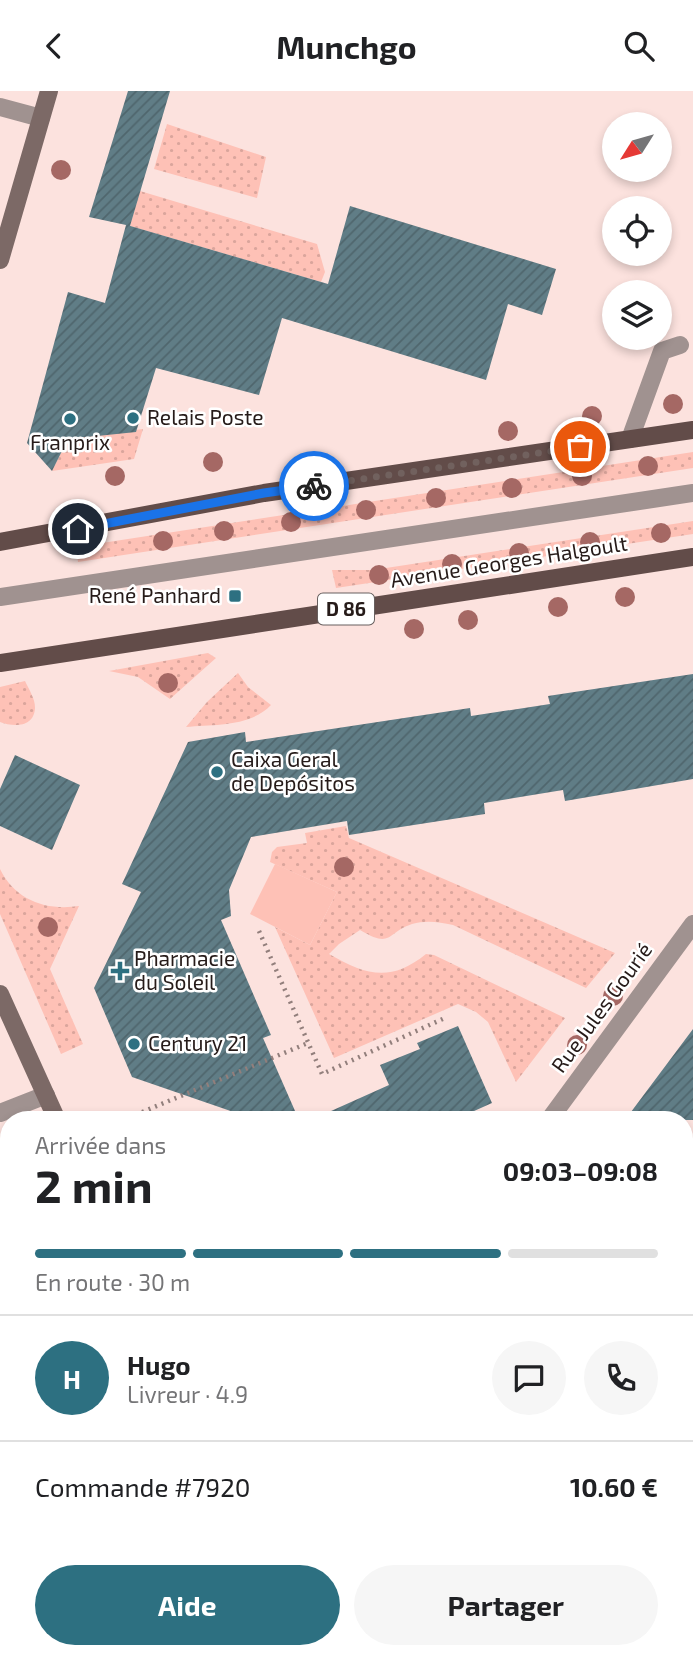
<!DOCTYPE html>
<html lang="fr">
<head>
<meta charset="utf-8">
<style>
	:root { --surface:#fff; --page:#f6f6f6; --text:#202124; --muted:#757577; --line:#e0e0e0; --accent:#2d7081 }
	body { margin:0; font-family:"Exo 2",sans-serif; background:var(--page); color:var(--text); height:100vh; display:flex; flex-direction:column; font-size:26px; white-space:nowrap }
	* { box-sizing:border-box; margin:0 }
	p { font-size:23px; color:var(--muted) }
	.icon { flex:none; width:38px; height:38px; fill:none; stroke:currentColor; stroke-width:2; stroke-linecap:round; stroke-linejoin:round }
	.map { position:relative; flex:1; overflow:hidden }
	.panel { position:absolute; left:0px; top:1020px; width:693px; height:548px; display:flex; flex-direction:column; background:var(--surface); border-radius:28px 28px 0 0; box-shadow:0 4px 10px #0003 }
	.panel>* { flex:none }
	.needle { width:46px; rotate:233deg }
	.controls { position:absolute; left:602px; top:21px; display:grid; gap:14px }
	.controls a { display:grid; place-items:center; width:70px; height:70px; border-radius:50%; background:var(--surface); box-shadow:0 4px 10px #0003; font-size:35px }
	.pin { position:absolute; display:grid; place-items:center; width:60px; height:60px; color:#fff; margin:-30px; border:4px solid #fff; border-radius:50%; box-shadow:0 2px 7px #0007 }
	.courier { position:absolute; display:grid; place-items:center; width:70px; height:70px; margin:-35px; border:5px solid #1a73e8; border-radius:50%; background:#fff; color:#222; box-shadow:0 2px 9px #0007 }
	.summary em { font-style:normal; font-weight:700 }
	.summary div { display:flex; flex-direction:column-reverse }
	.summary { display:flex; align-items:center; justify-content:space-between; height:119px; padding:0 35px }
	h1 { font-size:46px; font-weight:700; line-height:52px }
	.bar { display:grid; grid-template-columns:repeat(4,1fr); gap:10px 7px; align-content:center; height:84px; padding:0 35px }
	.bar i { height:9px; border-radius:5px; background:var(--line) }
	.bar .active { background:var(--accent) }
	.bar p { grid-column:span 4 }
	.line { display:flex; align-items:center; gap:18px; padding:0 35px; border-top:2px solid var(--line) }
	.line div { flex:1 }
	.round { display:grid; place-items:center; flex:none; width:74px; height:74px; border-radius:37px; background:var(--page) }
	.button { display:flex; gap:14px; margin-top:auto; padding:14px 35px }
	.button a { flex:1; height:80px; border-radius:42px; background:var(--accent); color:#fff; font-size:28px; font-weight:700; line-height:80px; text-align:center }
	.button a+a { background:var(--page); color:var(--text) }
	header { display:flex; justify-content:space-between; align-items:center; height:91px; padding:0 35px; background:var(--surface); font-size:32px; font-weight:700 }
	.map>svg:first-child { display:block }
	.grass { fill:url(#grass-dots) }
	.green { fill:#fec1b6 }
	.building { fill:url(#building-hatch) }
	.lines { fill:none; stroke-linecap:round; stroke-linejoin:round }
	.path { stroke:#927f7c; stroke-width:4.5; stroke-dasharray:2 5; stroke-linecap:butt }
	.lane { stroke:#a09290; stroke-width:18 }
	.street { stroke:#a09290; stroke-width:18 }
	.secondary { stroke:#7c6966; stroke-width:18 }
	.primary { stroke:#624c49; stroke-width:18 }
	.tree { fill:#a56864 }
	.done { stroke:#71615e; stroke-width:7; stroke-dasharray:0 12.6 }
	.route { stroke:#1a73e8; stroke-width:9 }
	.poi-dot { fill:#2d7081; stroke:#fff; stroke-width:2.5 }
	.labels { text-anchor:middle; stroke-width:5; stroke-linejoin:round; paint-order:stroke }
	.shield { fill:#fff; stroke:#675f5e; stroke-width:2 }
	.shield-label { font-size:19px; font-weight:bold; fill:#261b19 }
	.poi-label { font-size:21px; fill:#261b19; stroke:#fff; text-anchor:start }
	.street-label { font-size:21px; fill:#261b19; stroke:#fff }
</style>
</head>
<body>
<header><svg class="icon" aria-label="back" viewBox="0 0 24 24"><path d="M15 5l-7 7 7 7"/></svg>Munchgo<svg class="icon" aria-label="search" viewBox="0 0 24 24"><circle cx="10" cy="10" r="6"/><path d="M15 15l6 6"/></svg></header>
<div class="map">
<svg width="693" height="1567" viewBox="0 0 693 1567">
	<defs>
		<pattern id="grass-dots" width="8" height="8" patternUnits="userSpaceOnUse" patternTransform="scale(1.75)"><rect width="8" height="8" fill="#fec1b6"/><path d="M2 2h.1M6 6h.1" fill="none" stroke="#daa59c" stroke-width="1.8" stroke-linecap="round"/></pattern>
		<pattern id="building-hatch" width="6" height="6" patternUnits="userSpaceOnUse" patternTransform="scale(1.75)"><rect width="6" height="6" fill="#607d86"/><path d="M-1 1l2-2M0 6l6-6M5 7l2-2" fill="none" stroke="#4f666d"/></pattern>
	</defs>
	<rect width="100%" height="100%" fill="#fce2de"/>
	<path class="grass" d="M 167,33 L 266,66 L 257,107 L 154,78 Z
		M 140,100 L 317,153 L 325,181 L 321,191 L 130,135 Z
		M 143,338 L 134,368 L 52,380 L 68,348 Z
		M 693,361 L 693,377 L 78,471 L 76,456 Z
		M 693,430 L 693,443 L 336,497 L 332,479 L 373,479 Z
		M 208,562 L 216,567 L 170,608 L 138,586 L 109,580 Z
		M 238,582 L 248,596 L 271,614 C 250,636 215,633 186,636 L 207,611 Z
		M 25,590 C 29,599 35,607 35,617 C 34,637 13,636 0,631 L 0,596 Z
		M 346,735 L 349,747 L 615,862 L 586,897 L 453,834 C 439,831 426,829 412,833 C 386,842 392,858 360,839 L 339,853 L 329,863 C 366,884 390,892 426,863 L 434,864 L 565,927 L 516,991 L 488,931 L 476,921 L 458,913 L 334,967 L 275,836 L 310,854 L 337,801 L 270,771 L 272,761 L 277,756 L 307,752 L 305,742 Z
		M 0,778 C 15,809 46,820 79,815 L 50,878 L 83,953 L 61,963 L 0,823 Z"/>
	<path class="green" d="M 275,773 L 337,801 L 310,854 L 250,823 Z"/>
	<path class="building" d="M 128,0 L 170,0 L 130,135 L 127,134 L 328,193 L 350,115 L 556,178 L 542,224 L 508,213 L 486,289 L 282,227 L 259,304 L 156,277 L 136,341 L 68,348 L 52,380 L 27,352 L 68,201 L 105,212 L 126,134 L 89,126 Z
		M 693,583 L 693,688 L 565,710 L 563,699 L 484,712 L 485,723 L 349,744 L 347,730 L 251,746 L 229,799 L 231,825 L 221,829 L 271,944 L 263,947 L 299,1029 L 257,1029 L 132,986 L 94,897 L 141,801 L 122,793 L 188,651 L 245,641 L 246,651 L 470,617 L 471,625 L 550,613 L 548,605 Z
		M 15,664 L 80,694 L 52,759 L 0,735 L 0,698 Z
		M 458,935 L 492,1012 L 454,1029 L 311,1029 L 389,994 L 380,974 L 420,958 L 417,952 Z
		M 693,938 L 693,1029 L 625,1029 Z"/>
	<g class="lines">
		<path class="path" d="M 259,840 L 322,983 L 447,926
			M 87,1029 L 135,1024 L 308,952"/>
		<path class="lane" d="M 0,16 L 41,27
			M 630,348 L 662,260 L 680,254
			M 0,506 L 693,402"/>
		<path class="street" d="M 0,1022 L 46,1004
			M 549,1029 L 693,833"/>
		<path class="secondary" d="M 0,169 L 49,0
			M 0,903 L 57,1029
			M 293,1559 L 297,1567"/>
		<path class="primary" d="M 0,451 L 264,402 L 693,339
			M 0,572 L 693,466"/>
	</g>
	<g class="tree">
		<circle cx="61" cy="79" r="10"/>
		<circle cx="673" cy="313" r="10"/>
		<circle cx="592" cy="325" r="10"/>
		<circle cx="508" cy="340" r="10"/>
		<circle cx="213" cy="371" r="10"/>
		<circle cx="648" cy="375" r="10"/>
		<circle cx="115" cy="385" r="10"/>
		<circle cx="582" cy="385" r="10"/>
		<circle cx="512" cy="397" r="10"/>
		<circle cx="436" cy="407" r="10"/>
		<circle cx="366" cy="419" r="10"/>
		<circle cx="291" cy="431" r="10"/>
		<circle cx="224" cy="440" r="10"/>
		<circle cx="661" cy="442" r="10"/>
		<circle cx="163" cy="450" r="10"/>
		<circle cx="590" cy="451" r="10"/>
		<circle cx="519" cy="462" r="10"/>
		<circle cx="452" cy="473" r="10"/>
		<circle cx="379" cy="484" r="10"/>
		<circle cx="625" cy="506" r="10"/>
		<circle cx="558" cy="516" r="10"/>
		<circle cx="468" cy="529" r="10"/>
		<circle cx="414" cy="538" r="10"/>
		<circle cx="168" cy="592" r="10"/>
		<circle cx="344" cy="776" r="10"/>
		<circle cx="48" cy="836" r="10"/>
		<circle cx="613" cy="905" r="10"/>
		<circle cx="577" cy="954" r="10"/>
	</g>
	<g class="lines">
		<path class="done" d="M 314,395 L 580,356"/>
		<path class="route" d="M 78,438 L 264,402 L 314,395"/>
	</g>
	<g class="poi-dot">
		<circle cx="133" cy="327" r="7"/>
		<circle cx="70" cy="328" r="7"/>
		<rect x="228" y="498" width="14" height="14" rx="3.5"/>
		<circle cx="217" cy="681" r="7"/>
		<path d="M116.5 869.5h7v7h7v7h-7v7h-7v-7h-7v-7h7z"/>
		<circle cx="134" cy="953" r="7"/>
	</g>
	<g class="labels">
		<rect class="shield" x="318" y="502.5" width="56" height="31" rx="5"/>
		<g class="shield-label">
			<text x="346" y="525">D 86</text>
		</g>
		<g class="poi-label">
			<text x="147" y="334">Relais Poste</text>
			<text x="70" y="359" text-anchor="middle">Franprix</text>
			<text x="221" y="512" text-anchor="end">René Panhard</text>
			<text x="231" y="676">Caixa Geral<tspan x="231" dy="24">de Depósitos</tspan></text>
			<text x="134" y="875">Pharmacie<tspan x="134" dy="24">du Soleil</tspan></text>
			<text x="148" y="960">Century 21</text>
		</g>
		<g class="street-label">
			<text transform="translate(509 471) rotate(-9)" y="7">Avenue Georges Halgoult</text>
			<text transform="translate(602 917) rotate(-54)" y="7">Rue Jules Gourié</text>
		</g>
	</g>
</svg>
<div class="controls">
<a><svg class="needle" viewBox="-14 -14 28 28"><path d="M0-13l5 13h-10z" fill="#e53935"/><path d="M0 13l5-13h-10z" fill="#757577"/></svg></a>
<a><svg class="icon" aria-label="locate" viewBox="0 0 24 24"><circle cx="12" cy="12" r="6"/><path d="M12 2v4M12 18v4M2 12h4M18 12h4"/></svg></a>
<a><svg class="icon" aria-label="layers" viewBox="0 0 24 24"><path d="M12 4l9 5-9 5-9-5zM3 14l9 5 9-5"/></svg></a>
</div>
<div class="pin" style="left:580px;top:356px;background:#ea580c"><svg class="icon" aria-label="bag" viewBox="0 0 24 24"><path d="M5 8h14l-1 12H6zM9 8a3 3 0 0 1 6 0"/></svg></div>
<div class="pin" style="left:78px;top:438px;background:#1f2937"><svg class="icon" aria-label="home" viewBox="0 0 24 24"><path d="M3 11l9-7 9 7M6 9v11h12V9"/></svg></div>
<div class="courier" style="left:314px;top:395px"><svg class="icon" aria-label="bike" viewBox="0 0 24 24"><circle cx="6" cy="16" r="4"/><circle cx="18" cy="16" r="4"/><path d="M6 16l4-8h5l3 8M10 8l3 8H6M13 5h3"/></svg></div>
<section class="panel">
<div class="summary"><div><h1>2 min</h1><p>Arrivée dans</p></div><em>09:03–09:08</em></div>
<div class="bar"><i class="active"></i><i class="active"></i><i class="active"></i><i></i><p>En route · 30 m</p></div>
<div class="line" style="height:126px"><b class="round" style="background:var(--accent);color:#fff">H</b><div><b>Hugo</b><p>Livreur · 4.9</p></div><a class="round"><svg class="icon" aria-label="chat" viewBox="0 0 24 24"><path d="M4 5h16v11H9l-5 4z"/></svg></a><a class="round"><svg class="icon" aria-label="phone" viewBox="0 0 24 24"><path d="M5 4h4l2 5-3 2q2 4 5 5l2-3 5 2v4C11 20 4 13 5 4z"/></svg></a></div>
<div class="line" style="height:91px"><div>Commande #7920</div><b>10.60 €</b></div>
<div class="button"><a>Aide</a><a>Partager</a></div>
</section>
</div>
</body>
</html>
